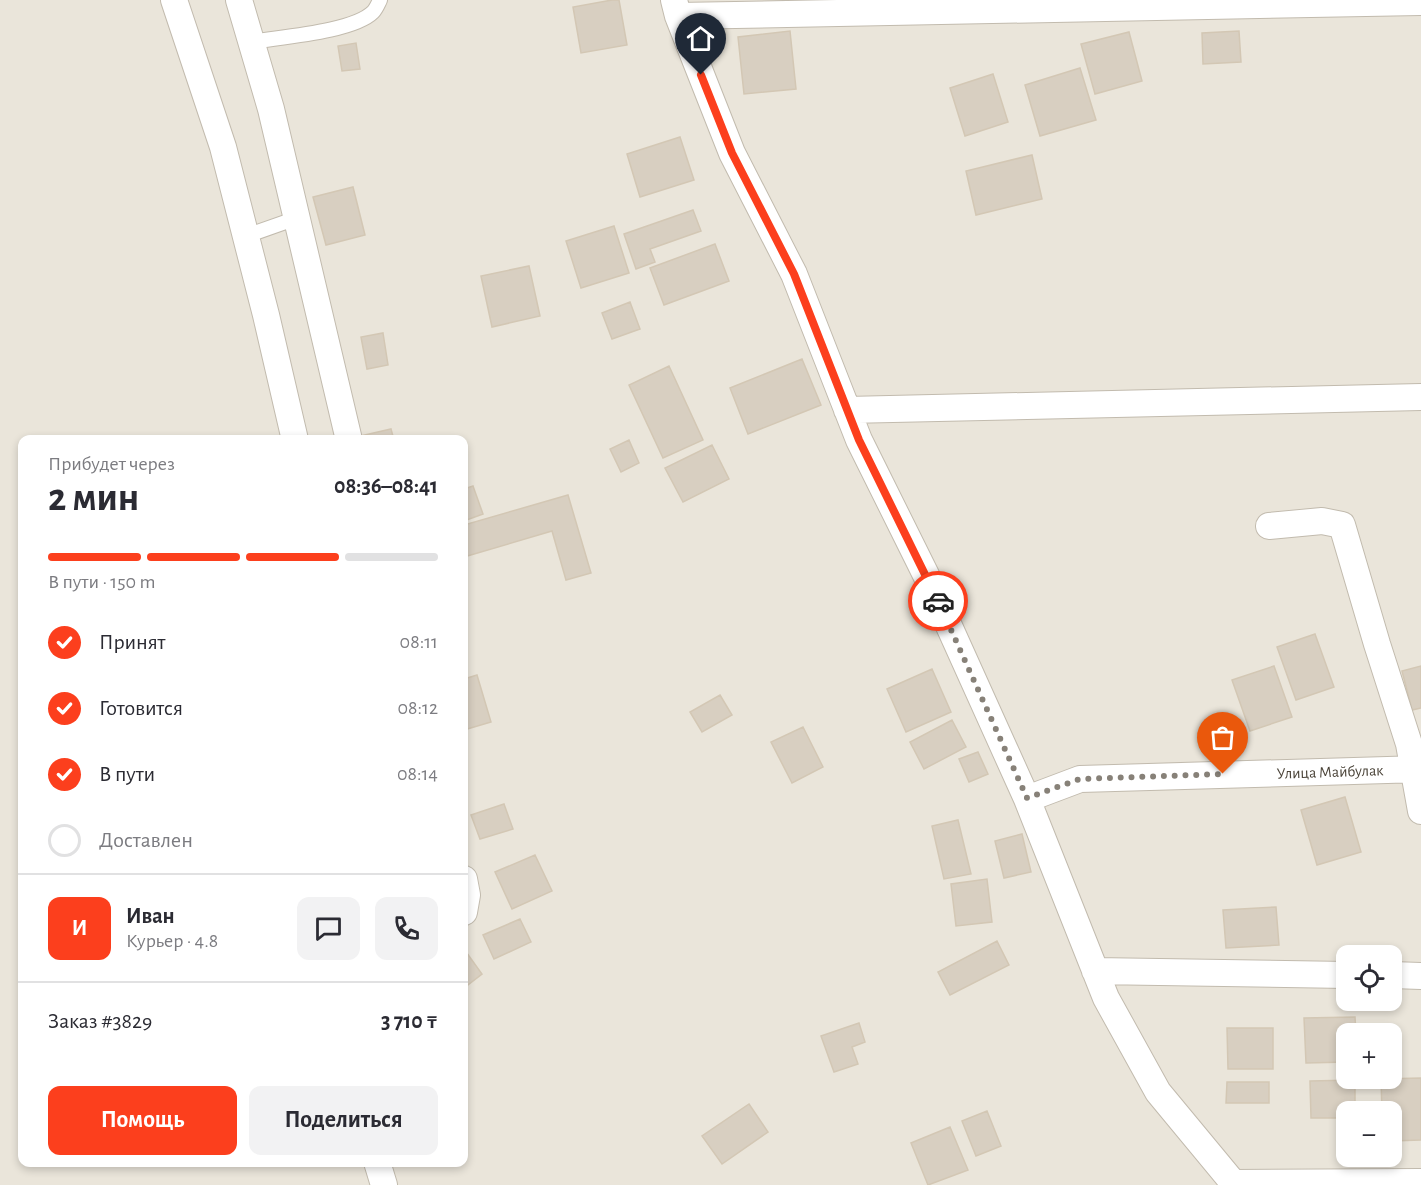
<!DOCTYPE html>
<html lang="ru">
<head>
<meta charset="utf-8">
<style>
	:root { --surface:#fff; --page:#f2f2f3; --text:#2b2b33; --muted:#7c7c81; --line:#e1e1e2; --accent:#fc3f1d }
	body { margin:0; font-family:"Alegreya Sans",sans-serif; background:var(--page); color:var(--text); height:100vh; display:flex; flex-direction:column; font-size:22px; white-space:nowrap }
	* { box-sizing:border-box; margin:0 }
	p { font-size:20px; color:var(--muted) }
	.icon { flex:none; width:33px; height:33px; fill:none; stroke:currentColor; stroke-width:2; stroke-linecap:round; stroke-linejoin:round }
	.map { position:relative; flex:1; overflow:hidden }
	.drawer { position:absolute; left:18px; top:435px; width:450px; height:732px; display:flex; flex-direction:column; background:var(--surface); border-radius:12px; box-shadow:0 3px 9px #0003 }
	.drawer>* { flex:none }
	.fabs { position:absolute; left:1336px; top:945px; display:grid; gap:12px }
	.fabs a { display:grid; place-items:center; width:66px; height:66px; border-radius:12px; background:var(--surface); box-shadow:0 3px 9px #0003; font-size:30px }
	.pin { position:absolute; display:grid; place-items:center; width:51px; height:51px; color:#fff; margin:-62px -26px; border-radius:50% 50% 50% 0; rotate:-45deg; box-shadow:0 0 6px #0007 }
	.pin .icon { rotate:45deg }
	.courier { position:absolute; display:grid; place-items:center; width:60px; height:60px; margin:-30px; border:4px solid #fc3f1d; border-radius:50%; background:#fff; color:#222; box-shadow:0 2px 8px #0007 }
	.summary em { font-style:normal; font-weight:600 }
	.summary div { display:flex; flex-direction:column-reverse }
	.summary { display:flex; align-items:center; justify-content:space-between; height:102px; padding:0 30px }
	h1 { font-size:39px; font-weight:600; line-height:45px }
	.bar { display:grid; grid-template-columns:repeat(4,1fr); gap:9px 6px; align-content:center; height:72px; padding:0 30px }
	.bar i { height:8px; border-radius:4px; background:var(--line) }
	.bar .selected { background:var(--accent) }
	.bar p { grid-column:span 4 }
	.line { display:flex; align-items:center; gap:15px; padding:0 30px; border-top:2px solid var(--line) }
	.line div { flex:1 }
	.round { display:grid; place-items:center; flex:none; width:63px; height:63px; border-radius:12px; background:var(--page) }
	ol { padding:0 30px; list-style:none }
	li { display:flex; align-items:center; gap:18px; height:66px }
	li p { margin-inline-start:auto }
	li .icon { padding:6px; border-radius:50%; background:var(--accent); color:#fff; stroke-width:4 }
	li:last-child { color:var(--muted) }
	li i { width:33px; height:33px; border:3px solid var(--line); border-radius:50% }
	.primary-button { display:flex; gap:12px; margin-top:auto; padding:12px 30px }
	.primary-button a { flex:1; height:69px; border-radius:12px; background:var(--accent); color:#fff; font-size:24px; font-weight:600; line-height:69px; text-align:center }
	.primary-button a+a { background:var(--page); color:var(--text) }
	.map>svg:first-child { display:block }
	.residential { fill:#eae5da; fill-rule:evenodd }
	.building { fill:#d8cfc1; stroke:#d3c7b4; stroke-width:1.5 }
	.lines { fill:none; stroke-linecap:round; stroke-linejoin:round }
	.service-casing { stroke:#c2bbae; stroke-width:16 }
	.minor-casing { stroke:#c2bbae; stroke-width:28 }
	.service { stroke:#fff; stroke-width:14 }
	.minor { stroke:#fff; stroke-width:26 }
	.done { stroke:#878178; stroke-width:6; stroke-dasharray:0 10.8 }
	.route { stroke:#fc3f1d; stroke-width:8 }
	.labels { text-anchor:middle; stroke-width:6; stroke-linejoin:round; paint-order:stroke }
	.street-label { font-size:16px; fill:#4b4439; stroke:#fff }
</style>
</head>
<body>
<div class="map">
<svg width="1421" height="1185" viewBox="0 0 1421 1185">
	<rect width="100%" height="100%" fill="#f6f3ec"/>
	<path class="residential" d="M 0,0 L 1421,0 L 1421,1185 L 0,1185 ZM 22,440 L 464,440 L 464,1162 L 22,1162 ZM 1347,956 L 1392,956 L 1392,1000 L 1347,1000 ZM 1347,1034 L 1392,1034 L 1392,1078 L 1347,1078 ZM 1347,1112 L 1392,1112 L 1392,1156 L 1347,1156 Z"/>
	<path class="building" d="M 612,0 L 619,0 L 627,45 L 581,53 L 573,7 Z
		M 790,31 L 796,89 L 744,94 L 738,37 Z
		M 1239,31 L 1241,62 L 1203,64 L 1202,33 Z
		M 1129,32 L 1142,81 L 1095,94 L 1081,44 Z
		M 356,43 L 360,69 L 342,71 L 338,46 Z
		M 1080,68 L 1096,120 L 1040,136 L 1025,85 Z
		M 993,74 L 1008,122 L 965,136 L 950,88 Z
		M 680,137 L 694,180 L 640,197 L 627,154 Z
		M 1032,155 L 1042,199 L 976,215 L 966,171 Z
		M 353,187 L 365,235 L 326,245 L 313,197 Z
		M 693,210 L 701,231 L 650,249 L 655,262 L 636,269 L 624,234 Z
		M 614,226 L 629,273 L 581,288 L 566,241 Z
		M 715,244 L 729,281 L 664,305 L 650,268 Z
		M 529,266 L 540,316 L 492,327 L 481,276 Z
		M 630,302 L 640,329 L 612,339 L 602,313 Z
		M 383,333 L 388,365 L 367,369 L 361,337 Z
		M 802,359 L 821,405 L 748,434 L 730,388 Z
		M 669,366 L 703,440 L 663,458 L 629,385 Z
		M 391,429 L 394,440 L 357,440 L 356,437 Z
		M 629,440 L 639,463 L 621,472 L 610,449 Z
		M 712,445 L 729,479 L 683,502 L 665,468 Z
		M 473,486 L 483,514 L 464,521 L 464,489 Z
		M 568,495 L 591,573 L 566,580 L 552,531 L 464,557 L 464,525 Z
		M 1315,634 L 1334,687 L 1296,700 L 1277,647 Z
		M 1274,666 L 1292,717 L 1250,731 L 1232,680 Z
		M 1421,666 L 1421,708 L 1412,710 L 1402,671 Z
		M 932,669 L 951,712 L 906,732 L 887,689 Z
		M 477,675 L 491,722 L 464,730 L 464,679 Z
		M 720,695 L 732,715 L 702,732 L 690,712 Z
		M 952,720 L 966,747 L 924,769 L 910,742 Z
		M 803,727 L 823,767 L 792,783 L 771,742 Z
		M 978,752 L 988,774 L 969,782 L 959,759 Z
		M 1345,797 L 1361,852 L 1317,865 L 1301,810 Z
		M 504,804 L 513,829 L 480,839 L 471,815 Z
		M 958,820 L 971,874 L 944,879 L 932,826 Z
		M 1022,834 L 1031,872 L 1004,878 L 995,841 Z
		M 535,855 L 552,891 L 512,909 L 495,872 Z
		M 987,879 L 992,922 L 956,926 L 951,884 Z
		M 1276,907 L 1279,945 L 1226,948 L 1223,910 Z
		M 520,919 L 531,942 L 494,959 L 483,935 Z
		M 997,941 L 1009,965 L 950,995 L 938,972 Z
		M 464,949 L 482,974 L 464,988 Z
		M 1355,1017 L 1356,1034 L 1347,1034 L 1347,1062 L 1306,1063 L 1304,1018 Z
		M 859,1023 L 865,1042 L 852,1047 L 858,1064 L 834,1072 L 821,1036 Z
		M 1227,1028 L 1273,1028 L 1273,1069 L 1228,1069 Z
		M 1421,1078 L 1421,1140 L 1392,1141 L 1392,1112 L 1382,1112 L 1381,1079 Z
		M 1355,1080 L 1355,1112 L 1347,1112 L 1347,1118 L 1311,1118 L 1310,1081 Z
		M 1227,1082 L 1269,1082 L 1269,1103 L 1226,1103 Z
		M 749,1104 L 768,1132 L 722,1164 L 702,1136 Z
		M 987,1111 L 1001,1146 L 976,1156 L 962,1121 Z
		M 950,1127 L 968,1170 L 928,1185 L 911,1143 Z"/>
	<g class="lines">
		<g class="service-casing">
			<path id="service" d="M 251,42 C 280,37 353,32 373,12 C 376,9 378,4 380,0
				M 246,236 L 297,218"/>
		</g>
		<g class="minor-casing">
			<path id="minor" d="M 174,0 L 223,147 L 266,315 L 295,440
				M 239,0 L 271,109 L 349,440
				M 674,0 L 678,16 L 732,153 L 794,274 L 859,440 L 926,575 L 1027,799 L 1106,998 L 1158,1092 L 1235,1185
				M 678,16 L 1421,2
				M 847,410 L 1421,397
				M 1269,526 L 1322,521 L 1342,525 L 1377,644 L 1409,744 L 1421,811
				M 1027,799 L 1080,779 L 1421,769
				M 464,879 L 467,895 L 464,912
				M 1095,971 L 1347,975
				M 1392,975 L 1421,976
				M 377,1162 L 384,1185
				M 1233,1183 L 1421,1182"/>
		</g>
		<use href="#service" class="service"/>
		<use href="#minor" class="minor"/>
	</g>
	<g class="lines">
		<path class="done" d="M 938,601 L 1027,798 L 1080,779 L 1223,774"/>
		<path class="route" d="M 701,75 L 732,153 L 794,274 L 859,440 L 938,601"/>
	</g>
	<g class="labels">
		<g class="street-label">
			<text transform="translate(1330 771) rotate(-2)" y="6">Улица Майбулак</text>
		</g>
	</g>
</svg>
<div class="fabs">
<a><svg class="icon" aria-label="locate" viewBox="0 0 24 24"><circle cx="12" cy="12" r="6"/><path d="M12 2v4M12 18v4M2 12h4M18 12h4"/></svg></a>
<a>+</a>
<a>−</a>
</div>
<div class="pin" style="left:1223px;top:774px;background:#ea580c"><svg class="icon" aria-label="bag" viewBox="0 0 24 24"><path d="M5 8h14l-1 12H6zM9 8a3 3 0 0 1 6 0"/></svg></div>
<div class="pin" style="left:701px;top:75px;background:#1f2937"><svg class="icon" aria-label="home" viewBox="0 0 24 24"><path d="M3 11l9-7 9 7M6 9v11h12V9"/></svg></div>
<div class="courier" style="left:938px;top:601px"><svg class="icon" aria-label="car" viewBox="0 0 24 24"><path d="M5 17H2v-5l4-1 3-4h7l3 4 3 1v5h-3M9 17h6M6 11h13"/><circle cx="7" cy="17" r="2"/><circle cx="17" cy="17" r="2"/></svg></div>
<section class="drawer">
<div class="summary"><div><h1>2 мин</h1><p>Прибудет через</p></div><em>08:36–08:41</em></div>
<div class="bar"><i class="selected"></i><i class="selected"></i><i class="selected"></i><i></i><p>В пути · 150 m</p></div>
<ol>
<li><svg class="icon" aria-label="check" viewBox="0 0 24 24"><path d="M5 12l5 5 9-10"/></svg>Принят<p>08:11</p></li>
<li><svg class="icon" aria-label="check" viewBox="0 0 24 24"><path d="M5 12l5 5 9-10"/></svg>Готовится<p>08:12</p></li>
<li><svg class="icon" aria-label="check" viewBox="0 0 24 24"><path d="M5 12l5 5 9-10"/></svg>В пути<p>08:14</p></li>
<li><i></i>Доставлен</li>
</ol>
<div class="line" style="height:108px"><b class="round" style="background:var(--accent);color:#fff">И</b><div><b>Иван</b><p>Курьер · 4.8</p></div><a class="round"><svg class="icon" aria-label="chat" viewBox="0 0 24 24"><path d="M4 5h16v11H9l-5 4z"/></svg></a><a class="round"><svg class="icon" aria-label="phone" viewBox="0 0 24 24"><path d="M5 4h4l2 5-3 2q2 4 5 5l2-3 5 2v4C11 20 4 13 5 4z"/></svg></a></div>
<div class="line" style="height:78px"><div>Заказ #3829</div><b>3 710 ₸</b></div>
<div class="primary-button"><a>Помощь</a><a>Поделиться</a></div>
</section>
</div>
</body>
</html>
